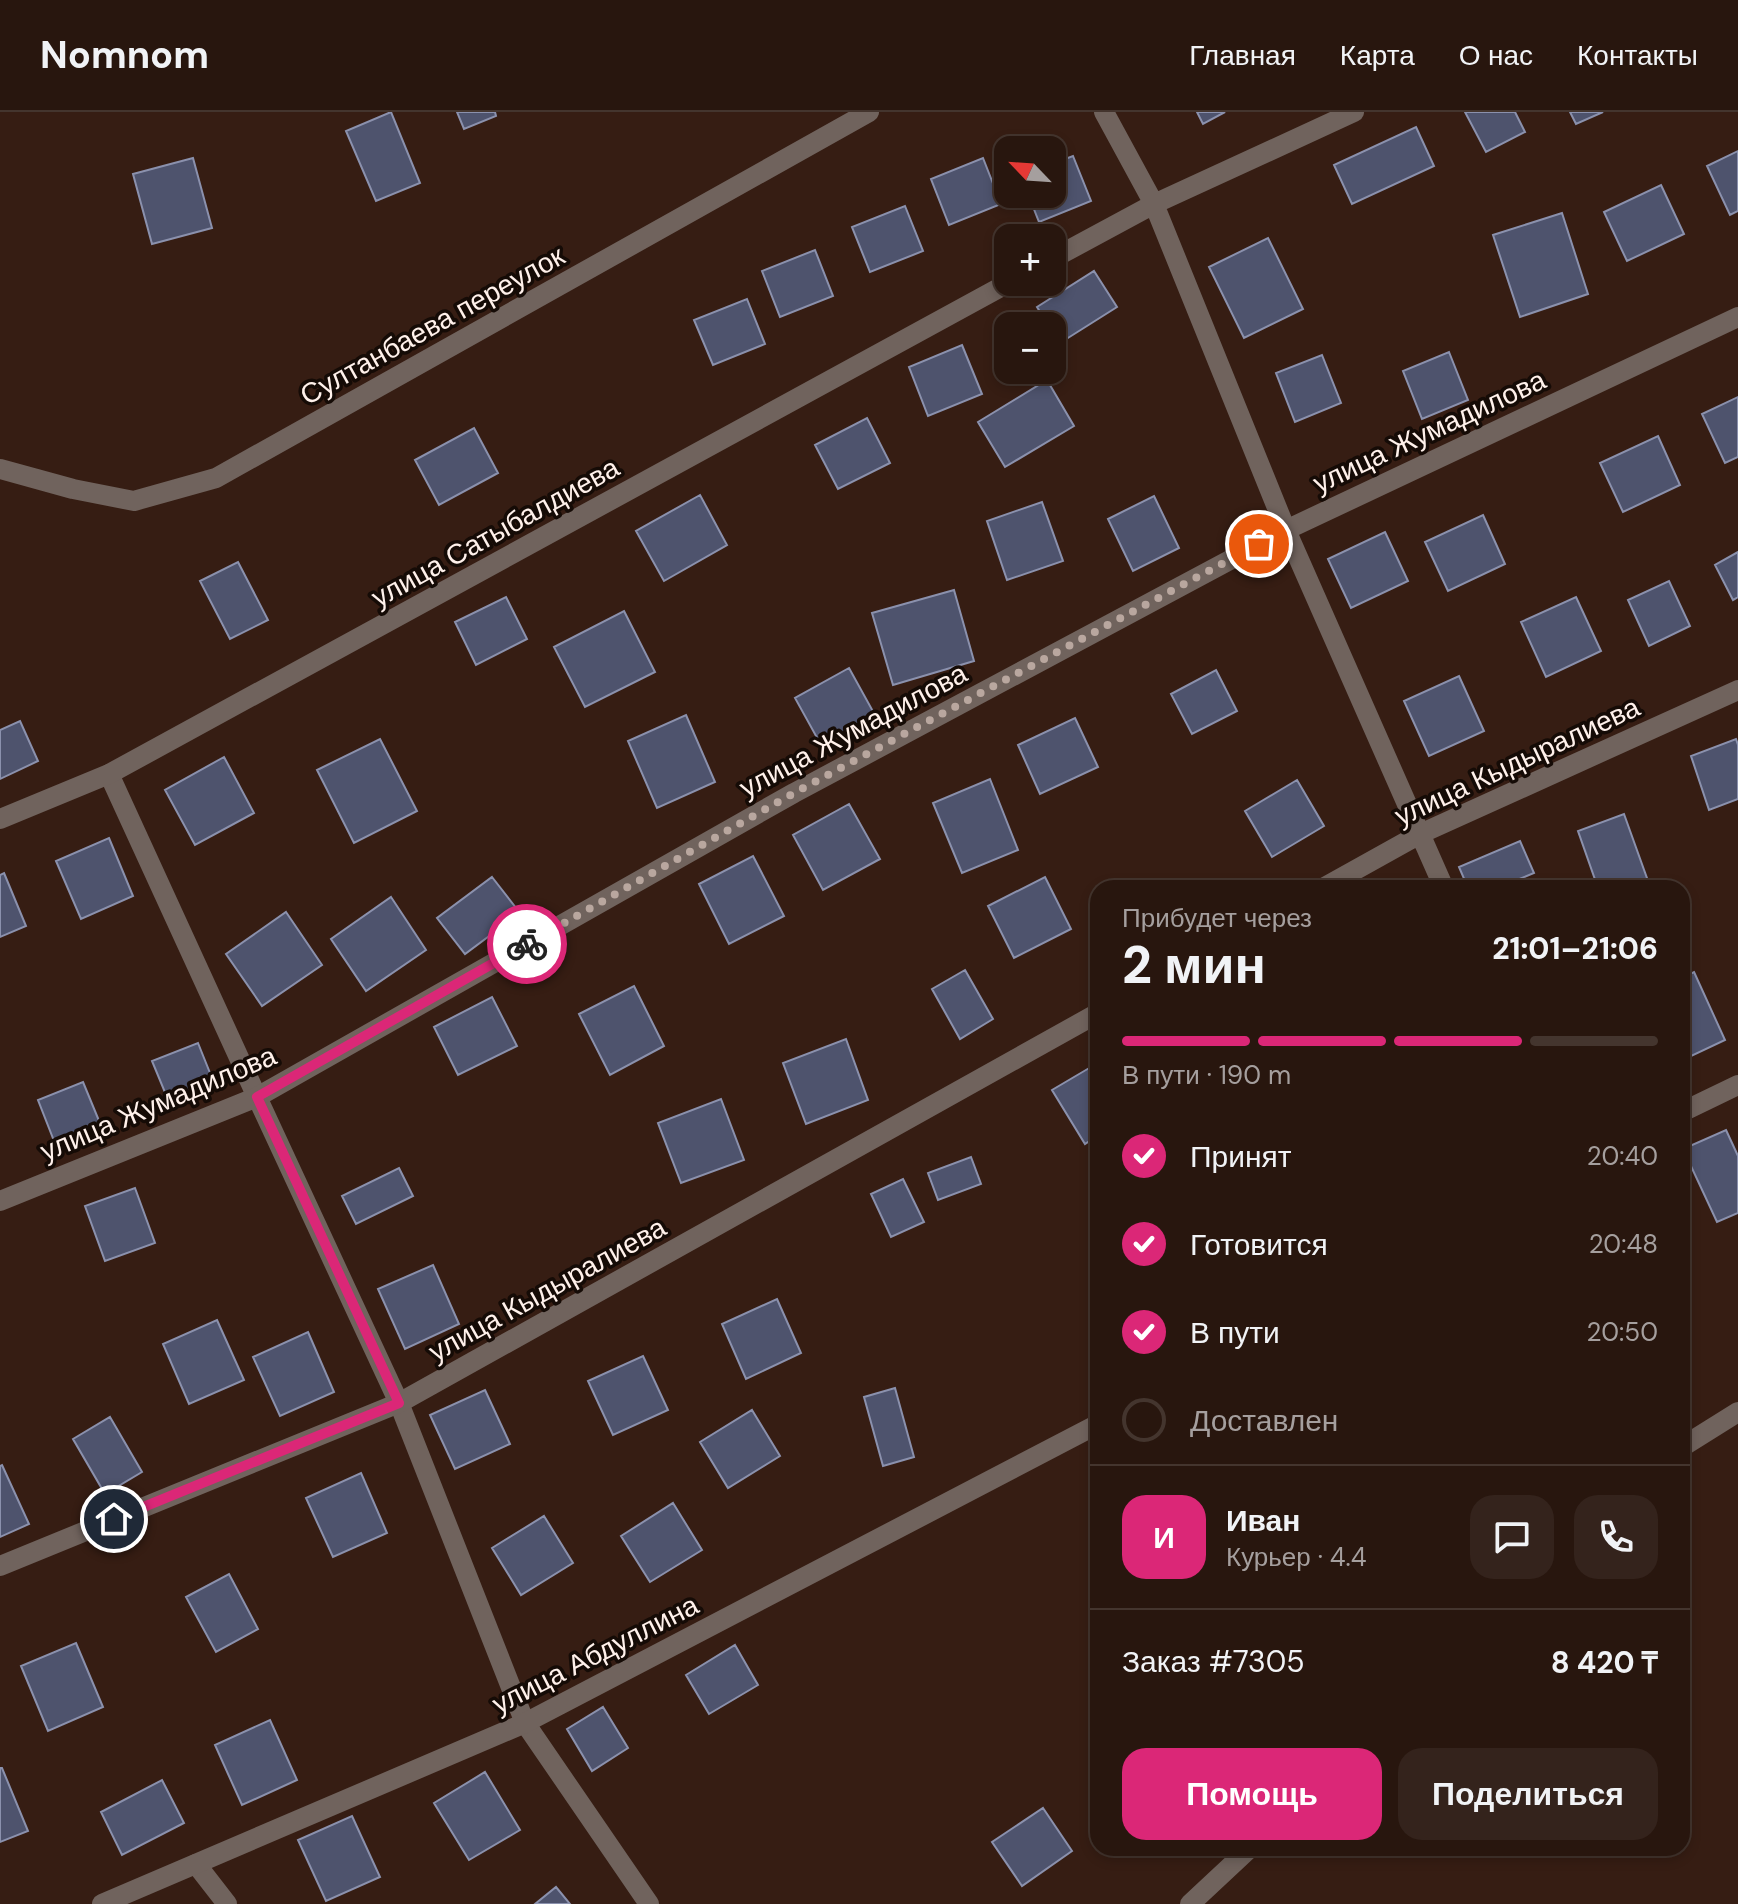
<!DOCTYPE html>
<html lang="ru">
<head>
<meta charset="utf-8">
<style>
	:root { --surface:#28160e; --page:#34231c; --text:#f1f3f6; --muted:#a59f9e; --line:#44352e; --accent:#db2777 }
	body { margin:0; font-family:"DM Sans",sans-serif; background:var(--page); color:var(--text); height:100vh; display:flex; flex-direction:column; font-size:30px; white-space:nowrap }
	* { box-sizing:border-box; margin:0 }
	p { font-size:26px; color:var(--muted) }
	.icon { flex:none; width:44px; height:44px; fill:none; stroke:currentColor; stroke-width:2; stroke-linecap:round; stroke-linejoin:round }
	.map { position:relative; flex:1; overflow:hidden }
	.sheet { position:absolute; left:1090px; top:768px; width:600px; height:976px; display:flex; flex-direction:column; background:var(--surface); border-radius:24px; box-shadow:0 4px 12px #0003,0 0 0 2px var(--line) }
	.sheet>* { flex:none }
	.needle { width:52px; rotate:295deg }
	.tools { position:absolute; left:994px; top:24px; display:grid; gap:16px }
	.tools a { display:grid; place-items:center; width:72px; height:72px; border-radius:16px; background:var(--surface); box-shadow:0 4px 12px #0003,0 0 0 2px var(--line); font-size:40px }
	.pin { position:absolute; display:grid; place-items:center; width:68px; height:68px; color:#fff; margin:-34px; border:4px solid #fff; border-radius:50%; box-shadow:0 2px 8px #0007 }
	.courier { position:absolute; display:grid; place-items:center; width:80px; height:80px; margin:-40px; border:6px solid #db2777; border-radius:50%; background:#fff; color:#222; box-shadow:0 2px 10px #0007 }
	.head em { font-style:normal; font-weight:800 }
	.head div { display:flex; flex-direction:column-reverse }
	.head { display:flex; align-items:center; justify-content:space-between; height:136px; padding:0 32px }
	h1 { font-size:52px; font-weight:800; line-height:60px }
	.bar { display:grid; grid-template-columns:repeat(4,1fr); gap:12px 8px; align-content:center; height:96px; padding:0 32px }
	.bar i { height:10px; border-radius:6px; background:var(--line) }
	.bar .selected { background:var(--accent) }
	.bar p { grid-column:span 4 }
	.line { display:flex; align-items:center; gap:20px; padding:0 32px; border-top:2px solid var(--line) }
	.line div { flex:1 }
	.round { display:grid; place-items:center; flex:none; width:84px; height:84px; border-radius:24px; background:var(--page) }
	ol { padding:0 32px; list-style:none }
	li { display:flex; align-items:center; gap:24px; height:88px }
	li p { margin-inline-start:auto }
	li .icon { padding:8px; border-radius:50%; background:var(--accent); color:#fff; stroke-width:4 }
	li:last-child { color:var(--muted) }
	li i { width:44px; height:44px; border:4px solid var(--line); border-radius:50% }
	.cta { display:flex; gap:16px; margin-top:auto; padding:16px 32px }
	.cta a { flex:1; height:92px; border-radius:24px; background:var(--accent); color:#fff; font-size:32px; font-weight:800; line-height:92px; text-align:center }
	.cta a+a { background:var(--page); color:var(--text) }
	header { display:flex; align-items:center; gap:48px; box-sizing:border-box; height:112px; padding:0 40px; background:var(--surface); border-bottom:2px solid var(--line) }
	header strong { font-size:38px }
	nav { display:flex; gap:44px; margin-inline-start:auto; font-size:28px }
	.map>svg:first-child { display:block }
	.building { fill:#4e536d; stroke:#8b91ad; stroke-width:2 }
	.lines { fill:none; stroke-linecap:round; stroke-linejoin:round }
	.lane { stroke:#70635d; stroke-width:20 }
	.street { stroke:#70635d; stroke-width:20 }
	.done { stroke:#b9a79f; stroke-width:8; stroke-dasharray:0 14.4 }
	.route { stroke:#db2777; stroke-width:10 }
	.labels { text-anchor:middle; stroke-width:7; stroke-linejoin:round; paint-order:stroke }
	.street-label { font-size:28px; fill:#fff1eb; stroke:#150b06 }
</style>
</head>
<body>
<header>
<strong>Nomnom</strong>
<nav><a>Главная</a><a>Карта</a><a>О нас</a><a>Контакты</a></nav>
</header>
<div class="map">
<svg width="1738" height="1792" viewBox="0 0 1738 1792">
	<rect width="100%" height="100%" fill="#361d13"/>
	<path class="building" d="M 391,0 L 420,71 L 376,89 L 346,19 Z
		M 457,0 L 495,0 L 496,4 L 464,17 Z
		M 1197,0 L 1225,0 L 1203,12 Z
		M 1465,0 L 1515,0 L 1525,20 L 1486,40 Z
		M 1570,0 L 1603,0 L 1576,12 Z
		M 1416,15 L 1434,54 L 1352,92 L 1334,53 Z
		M 1738,39 L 1738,99 L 1730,103 L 1707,54 Z
		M 1073,44 L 1091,89 L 1039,110 L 1028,82 L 1052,82 L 1052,52 Z
		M 193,46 L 212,116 L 152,132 L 133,62 Z
		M 983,46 L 1001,92 L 949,113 L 931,67 Z
		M 1661,73 L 1684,122 L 1627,149 L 1604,100 Z
		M 905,94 L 923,139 L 870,160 L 852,115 Z
		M 1562,101 L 1588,182 L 1520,205 L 1493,123 Z
		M 1268,126 L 1303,197 L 1244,226 L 1209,155 Z
		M 815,138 L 833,184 L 780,205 L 762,159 Z
		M 1094,159 L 1117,195 L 1060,231 L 1052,219 L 1052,214 L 1049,214 L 1037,195 Z
		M 747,187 L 765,232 L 713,253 L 694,208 Z
		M 962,233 L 982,282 L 928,304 L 909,255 Z
		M 1449,240 L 1468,288 L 1422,307 L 1403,259 Z
		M 1322,243 L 1341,291 L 1295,310 L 1276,261 Z
		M 1047,268 L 1074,314 L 1005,355 L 978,310 Z
		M 1738,285 L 1738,345 L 1725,351 L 1702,302 Z
		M 867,306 L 890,351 L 838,377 L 815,333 Z
		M 474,316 L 498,361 L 439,393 L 415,348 Z
		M 1658,324 L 1680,373 L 1623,400 L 1600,351 Z
		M 700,383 L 727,433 L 664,469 L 636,419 Z
		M 1154,384 L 1179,436 L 1133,459 L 1108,407 Z
		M 1042,390 L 1063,449 L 1007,468 L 987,409 Z
		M 1483,403 L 1505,452 L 1448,479 L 1425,430 Z
		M 1385,420 L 1408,469 L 1351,496 L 1328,447 Z
		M 1738,440 L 1738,485 L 1733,488 L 1715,453 Z
		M 238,450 L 268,508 L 230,527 L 200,469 Z
		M 1669,469 L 1690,514 L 1649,534 L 1628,488 Z
		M 954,478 L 974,549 L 893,573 L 872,501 Z
		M 506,485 L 527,527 L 476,553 L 455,510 Z
		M 1576,485 L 1601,539 L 1546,565 L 1521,510 Z
		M 624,499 L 655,560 L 585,595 L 554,535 Z
		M 849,556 L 875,603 L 821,633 L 795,586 Z
		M 1216,558 L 1237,599 L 1192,622 L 1171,582 Z
		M 1459,564 L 1484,619 L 1429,644 L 1404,589 Z
		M 686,603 L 715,670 L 657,696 L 628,629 Z
		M 1075,606 L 1098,655 L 1040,682 L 1018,633 Z
		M 20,609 L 38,649 L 0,667 L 0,618 Z
		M 380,627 L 417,699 L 354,731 L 317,658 Z
		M 1736,627 L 1738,633 L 1738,687 L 1709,698 L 1691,644 Z
		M 224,645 L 254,701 L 195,733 L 165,678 Z
		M 990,667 L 1018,738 L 962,761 L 933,691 Z
		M 1297,668 L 1324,714 L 1272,745 L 1245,699 Z
		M 849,692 L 880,747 L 823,778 L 793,723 Z
		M 1624,702 L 1648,769 L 1630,776 L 1598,776 L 1578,719 Z
		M 109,726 L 133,784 L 81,807 L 56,749 Z
		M 1520,729 L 1534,761 L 1497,776 L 1468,776 L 1459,755 Z
		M 753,744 L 784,804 L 729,832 L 699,772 Z
		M 4,761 L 26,814 L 0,825 L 0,763 Z
		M 492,765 L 520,801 L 465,842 L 437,806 Z
		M 1045,765 L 1071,817 L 1014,846 L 988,794 Z
		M 391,785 L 426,838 L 366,879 L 331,827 Z
		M 286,800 L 322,853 L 262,894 L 226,842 Z
		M 965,858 L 993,907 L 960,927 L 932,877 Z
		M 1694,860 L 1725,928 L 1687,946 L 1682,935 L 1682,866 Z
		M 634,874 L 664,934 L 610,963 L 579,902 Z
		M 492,885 L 517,934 L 458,963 L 434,915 Z
		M 846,927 L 868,988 L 806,1012 L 783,951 Z
		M 198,931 L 216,976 L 171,995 L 152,949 Z
		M 1091,955 L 1098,966 L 1098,1023 L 1085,1032 L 1052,978 Z
		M 83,970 L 102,1016 L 56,1034 L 38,988 Z
		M 721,987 L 744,1048 L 681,1071 L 658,1011 Z
		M 1726,1018 L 1738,1044 L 1738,1101 L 1717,1110 L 1683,1037 Z
		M 971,1045 L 981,1072 L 938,1088 L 928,1061 Z
		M 399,1056 L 413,1084 L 356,1112 L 342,1084 Z
		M 903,1067 L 924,1110 L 891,1125 L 871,1082 Z
		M 135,1076 L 155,1131 L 105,1149 L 85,1094 Z
		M 433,1153 L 459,1212 L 405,1237 L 378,1177 Z
		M 777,1187 L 801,1241 L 746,1267 L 722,1212 Z
		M 217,1208 L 244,1268 L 189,1292 L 163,1232 Z
		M 308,1220 L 334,1280 L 280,1304 L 253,1245 Z
		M 643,1244 L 668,1298 L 613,1323 L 588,1269 Z
		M 895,1276 L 914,1345 L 883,1354 L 864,1285 Z
		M 485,1278 L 510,1332 L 455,1357 L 430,1303 Z
		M 752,1298 L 780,1344 L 728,1376 L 700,1330 Z
		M 110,1305 L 142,1360 L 105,1382 L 73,1327 Z
		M 2,1353 L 29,1412 L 0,1425 L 0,1354 Z
		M 361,1361 L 387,1421 L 333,1445 L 306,1386 Z
		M 673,1391 L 702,1438 L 650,1470 L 621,1424 Z
		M 544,1404 L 573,1451 L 521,1483 L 492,1436 Z
		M 229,1462 L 258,1517 L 216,1540 L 186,1485 Z
		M 76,1531 L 103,1595 L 48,1619 L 21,1554 Z
		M 735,1533 L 758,1573 L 709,1602 L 686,1563 Z
		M 603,1595 L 628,1636 L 592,1659 L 567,1617 Z
		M 270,1608 L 297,1668 L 242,1693 L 215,1633 Z
		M 0,1656 L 2,1656 L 28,1719 L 0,1730 Z
		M 485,1660 L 520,1718 L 469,1748 L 434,1691 Z
		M 162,1668 L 184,1711 L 122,1743 L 101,1700 Z
		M 1043,1696 L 1072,1739 L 1022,1774 L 992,1730 Z
		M 352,1704 L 380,1765 L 326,1789 L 298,1728 Z
		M 556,1775 L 570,1792 L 535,1792 Z"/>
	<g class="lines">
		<path class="lane" d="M 109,662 L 257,985 L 399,1291 L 525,1611 L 649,1792
			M 1682,1335 L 1738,1300
			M 196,1752 L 227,1792
			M 1190,1792 L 1250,1736"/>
		<path class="street" d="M 1104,0 L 1154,92 L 1286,418 L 1444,776
			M 1052,147 L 1154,92 L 1354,0
			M 0,357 L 73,377 L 134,389 L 216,366 L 869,0
			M 0,707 L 109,662 L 1010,170
			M 1323,776 L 1420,722 L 1738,578
			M 1682,1000 L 1738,973
			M 0,1089 L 257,985 L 794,681 L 1286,418 L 1738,205
			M 0,1454 L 399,1291 L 1098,901
			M 102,1792 L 525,1611 L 1098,1312"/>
	</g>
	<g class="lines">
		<path class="done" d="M 527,832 L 794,681 L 1259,432"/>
		<path class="route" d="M 114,1407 L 399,1291 L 257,985 L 527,832"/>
	</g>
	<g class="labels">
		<g class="street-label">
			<text transform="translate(432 213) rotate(-29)" y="10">Султанбаева переулок</text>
			<text transform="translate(1429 319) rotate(-25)" y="10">улица Жумадилова</text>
			<text transform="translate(495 420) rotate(-29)" y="10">улица Сатыбалдиева</text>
			<text transform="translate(853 618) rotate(-28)" y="10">улица Жумадилова</text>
			<text transform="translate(1517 649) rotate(-25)" y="10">улица Кыдыралиева</text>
			<text transform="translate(158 991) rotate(-23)" y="10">улица Жумадилова</text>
			<text transform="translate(547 1177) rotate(-29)" y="10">улица Кыдыралиева</text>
			<text transform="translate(595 1542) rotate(-27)" y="10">улица Абдуллина</text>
		</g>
	</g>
</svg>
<div class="tools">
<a><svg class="needle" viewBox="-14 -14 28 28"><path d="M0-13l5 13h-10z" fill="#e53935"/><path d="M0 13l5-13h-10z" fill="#a59f9e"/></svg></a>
<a>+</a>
<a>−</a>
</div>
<div class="pin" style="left:1259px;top:432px;background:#ea580c"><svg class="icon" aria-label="bag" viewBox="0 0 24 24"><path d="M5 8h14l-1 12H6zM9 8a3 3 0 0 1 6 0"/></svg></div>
<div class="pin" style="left:114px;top:1407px;background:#1f2937"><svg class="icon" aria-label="home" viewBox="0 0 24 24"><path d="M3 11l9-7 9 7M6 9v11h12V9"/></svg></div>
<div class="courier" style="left:527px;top:832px"><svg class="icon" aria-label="bike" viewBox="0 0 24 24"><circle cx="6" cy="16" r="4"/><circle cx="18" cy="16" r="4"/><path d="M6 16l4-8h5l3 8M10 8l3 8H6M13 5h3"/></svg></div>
<section class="sheet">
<div class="head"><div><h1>2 мин</h1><p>Прибудет через</p></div><em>21:01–21:06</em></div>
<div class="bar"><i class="selected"></i><i class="selected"></i><i class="selected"></i><i></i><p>В пути · 190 m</p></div>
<ol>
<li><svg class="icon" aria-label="check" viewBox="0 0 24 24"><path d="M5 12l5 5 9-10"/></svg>Принят<p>20:40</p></li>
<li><svg class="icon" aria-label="check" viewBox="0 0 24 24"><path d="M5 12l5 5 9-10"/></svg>Готовится<p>20:48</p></li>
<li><svg class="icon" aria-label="check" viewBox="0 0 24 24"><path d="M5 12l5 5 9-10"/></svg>В пути<p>20:50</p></li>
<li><i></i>Доставлен</li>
</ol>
<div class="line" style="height:144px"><b class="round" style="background:var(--accent);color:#fff">И</b><div><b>Иван</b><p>Курьер · 4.4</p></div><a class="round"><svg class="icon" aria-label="chat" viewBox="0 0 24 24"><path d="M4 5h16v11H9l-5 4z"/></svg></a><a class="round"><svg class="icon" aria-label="phone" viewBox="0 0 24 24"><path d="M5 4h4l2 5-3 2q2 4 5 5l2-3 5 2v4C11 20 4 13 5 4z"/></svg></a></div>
<div class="line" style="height:104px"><div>Заказ #7305</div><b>8 420 ₸</b></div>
<div class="cta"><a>Помощь</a><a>Поделиться</a></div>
</section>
</div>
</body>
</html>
